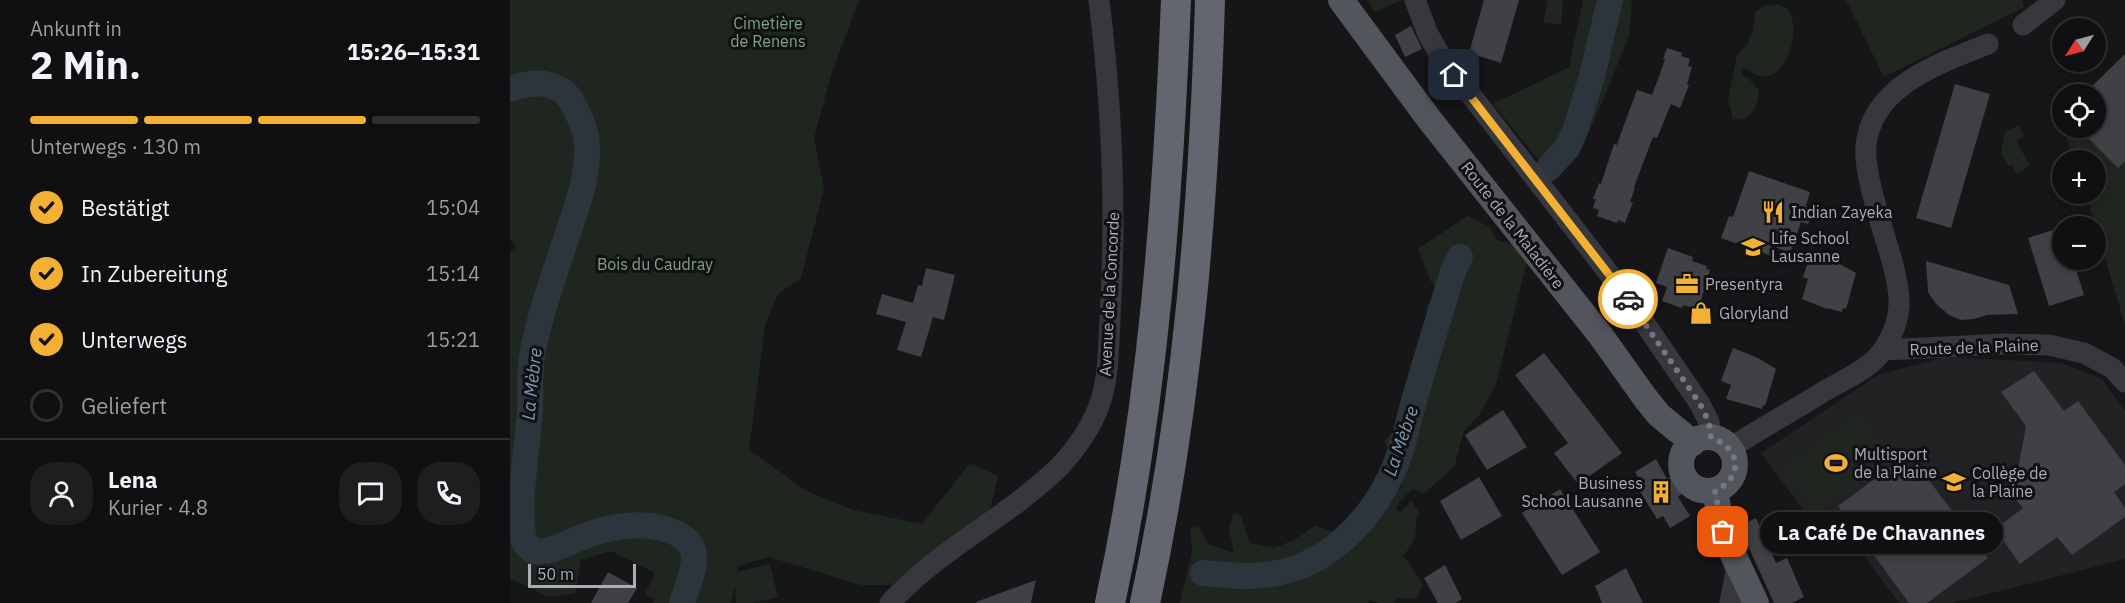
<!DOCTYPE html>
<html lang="de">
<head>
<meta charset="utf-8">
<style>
	:root { --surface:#101012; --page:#1e1e20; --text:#f1f3f6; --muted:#9c9d9f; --line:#303032; --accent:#f2b134 }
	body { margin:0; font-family:"IBM Plex Sans",sans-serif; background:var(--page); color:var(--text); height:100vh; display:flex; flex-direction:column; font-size:22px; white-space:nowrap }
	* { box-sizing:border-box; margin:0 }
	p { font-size:20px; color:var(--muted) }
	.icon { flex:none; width:33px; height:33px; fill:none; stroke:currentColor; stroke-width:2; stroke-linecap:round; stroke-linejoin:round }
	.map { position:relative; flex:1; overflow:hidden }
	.panel { display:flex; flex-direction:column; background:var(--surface); width:510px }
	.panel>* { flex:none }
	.needle { width:39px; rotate:234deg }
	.buttons { position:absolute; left:1542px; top:18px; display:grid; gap:12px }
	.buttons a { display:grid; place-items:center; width:54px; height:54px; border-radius:50%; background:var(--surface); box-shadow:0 3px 9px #0003,0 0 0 2px var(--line); font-size:30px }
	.scale { position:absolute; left:18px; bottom:15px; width:108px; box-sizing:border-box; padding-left:6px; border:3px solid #a8adb8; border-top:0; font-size:16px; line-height:21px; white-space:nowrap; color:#a8adb8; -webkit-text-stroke:4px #111113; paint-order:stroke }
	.pin { position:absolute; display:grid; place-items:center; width:51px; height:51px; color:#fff; margin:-26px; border-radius:12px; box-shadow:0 3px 9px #0006 }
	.courier { position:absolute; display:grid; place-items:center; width:60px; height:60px; margin:-30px; border:4px solid #f2b134; border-radius:50%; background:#fff; color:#222; box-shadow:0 2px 8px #0007 }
	.bubble { position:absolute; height:42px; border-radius:21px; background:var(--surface); box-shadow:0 3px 9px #0003,0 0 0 2px var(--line); font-size:20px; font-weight:800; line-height:42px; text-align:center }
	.headline em { font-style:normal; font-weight:800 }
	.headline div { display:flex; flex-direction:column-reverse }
	.headline { display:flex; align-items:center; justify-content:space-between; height:102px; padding:0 30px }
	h1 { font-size:39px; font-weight:800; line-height:45px }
	.bar { display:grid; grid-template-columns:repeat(4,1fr); gap:9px 6px; align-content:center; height:72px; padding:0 30px }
	.bar i { height:8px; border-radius:4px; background:var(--line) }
	.bar .selected { background:var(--accent) }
	.bar p { grid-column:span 4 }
	.line { display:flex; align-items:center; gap:15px; padding:0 30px; border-top:2px solid var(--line) }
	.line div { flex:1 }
	.round { display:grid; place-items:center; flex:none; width:63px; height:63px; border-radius:24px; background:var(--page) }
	ol { padding:0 30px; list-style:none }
	li { display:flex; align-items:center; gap:18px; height:66px }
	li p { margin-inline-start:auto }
	li .icon { padding:6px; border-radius:50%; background:var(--accent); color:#111; stroke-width:4 }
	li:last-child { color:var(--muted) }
	li i { width:33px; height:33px; border:3px solid var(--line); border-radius:50% }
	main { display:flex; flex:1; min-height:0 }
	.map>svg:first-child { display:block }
	.built { fill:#222225 }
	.green { fill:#1e261f }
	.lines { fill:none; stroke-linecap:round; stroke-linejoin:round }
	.river { stroke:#2c353c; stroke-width:26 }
	.building { fill:#404145 }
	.minor { stroke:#37383d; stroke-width:21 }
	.major { stroke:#53555c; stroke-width:26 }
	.highway { stroke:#63666e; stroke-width:30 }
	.done { stroke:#757880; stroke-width:6; stroke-dasharray:0 10.8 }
	.route { stroke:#f2b134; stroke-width:8 }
	.labels { text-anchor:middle; stroke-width:6; stroke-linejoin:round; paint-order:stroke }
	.park-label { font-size:16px; fill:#7fa381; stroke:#111113 }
	.poi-label { font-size:16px; fill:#a8adb8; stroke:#111113; text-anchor:start }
	.street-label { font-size:16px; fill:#a8adb8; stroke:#111113 }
	.water-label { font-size:18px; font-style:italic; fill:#7f9bb3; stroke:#111113 }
</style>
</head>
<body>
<main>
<section class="panel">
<div class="headline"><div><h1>2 Min.</h1><p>Ankunft in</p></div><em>15:26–15:31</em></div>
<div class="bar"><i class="selected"></i><i class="selected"></i><i class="selected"></i><i></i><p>Unterwegs · 130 m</p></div>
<ol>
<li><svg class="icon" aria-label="check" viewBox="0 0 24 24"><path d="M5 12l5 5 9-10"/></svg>Bestätigt<p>15:04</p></li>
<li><svg class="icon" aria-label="check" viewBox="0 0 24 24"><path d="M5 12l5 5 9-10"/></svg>In Zubereitung<p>15:14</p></li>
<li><svg class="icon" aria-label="check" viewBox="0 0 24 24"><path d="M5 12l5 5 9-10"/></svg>Unterwegs<p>15:21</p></li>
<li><i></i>Geliefert</li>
</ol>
<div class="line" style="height:108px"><a class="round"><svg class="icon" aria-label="person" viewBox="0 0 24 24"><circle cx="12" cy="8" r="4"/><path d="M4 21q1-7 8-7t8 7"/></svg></a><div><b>Lena</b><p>Kurier · 4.8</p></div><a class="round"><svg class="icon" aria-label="chat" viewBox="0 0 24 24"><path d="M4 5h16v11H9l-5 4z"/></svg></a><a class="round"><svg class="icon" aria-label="phone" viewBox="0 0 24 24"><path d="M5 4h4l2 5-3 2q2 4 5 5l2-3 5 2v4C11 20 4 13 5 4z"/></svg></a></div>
</section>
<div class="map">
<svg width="1615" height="603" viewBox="0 0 1615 603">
	<rect width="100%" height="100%" fill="#161618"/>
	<path class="built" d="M 1435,357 L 1552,363 L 1592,379 L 1615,410 L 1615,559 L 1442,603 L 1389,603 L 1321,511 L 1303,524 L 1251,453 L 1368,375 Z"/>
	<path class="green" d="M 0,0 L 349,0 L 321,75 L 304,138 L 314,189 L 291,278 L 268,294 L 255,326 L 239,450 L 297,491 L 343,510 L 412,524 L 460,463 L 488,476 L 480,510 L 382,585 L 351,585 L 259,557 L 228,566 L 227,572 L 260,564 L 268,597 L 243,603 L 226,603 L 225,584 L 221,603 L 143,603 L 145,599 L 135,594 L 145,573 L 101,551 L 71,560 L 65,593 L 38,597 L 0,578 L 0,252 L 6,247 L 0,238 Z
		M 857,0 L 892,0 L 865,12 Z
		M 1038,0 L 1053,0 L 1051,25 L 1033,22 Z
		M 1073,0 L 1122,0 L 1119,36 L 1091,105 L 1068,156 L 1045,177 L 1039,173 L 983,104 L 1059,67 Z
		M 1336,0 L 1512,0 L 1514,7 L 1374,77 Z
		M 1267,4 C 1273,6 1279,9 1281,15 C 1291,42 1268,98 1236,68 L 1233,69 L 1232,75 L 1238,78 L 1249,91 C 1248,106 1241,122 1223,119 L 1218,100 L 1227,56 L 1238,43 L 1243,30 L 1245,12 L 1254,6 Z
		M 1615,54 L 1615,325 L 1576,194 L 1586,194 L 1586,160 L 1564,160 L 1553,128 L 1586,128 L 1586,94 L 1574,94 Z
		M 1509,125 L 1514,136 L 1506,140 L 1520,166 L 1506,174 L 1502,165 L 1498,166 L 1491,152 L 1495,132 Z
		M 957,216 L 980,227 L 987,240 L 1013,247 L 1018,258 L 986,384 L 970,414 L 954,431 L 944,467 L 914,493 L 903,489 L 889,502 L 886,510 L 891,512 L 901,501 L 910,513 L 905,518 C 908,533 904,544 893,555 L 913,584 L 906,599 L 889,598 L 882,603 L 870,603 L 859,600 L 859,603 L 670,603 L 682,551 L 680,528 L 689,527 L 698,544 L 724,553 L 719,528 L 724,512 L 731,517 L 740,543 L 764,548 L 784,540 L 806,525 L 837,539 L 864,519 L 892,486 L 881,468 L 888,453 L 879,450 L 874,442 L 884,429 L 893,428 L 896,405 L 902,401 L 911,367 L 903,359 L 920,317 L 916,309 L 917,304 L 931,296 L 920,280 L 908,249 Z
		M 1347,413 L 1381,458 L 1305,514 L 1272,469 Z"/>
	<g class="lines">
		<path class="river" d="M 0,89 C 23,81 50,79 63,104 C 70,117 77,132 77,147 C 78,178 66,209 56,239 C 44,275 28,320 22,357 C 19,375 21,393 20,411 C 17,454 7,499 14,542 L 23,551 C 40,553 53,545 67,539 C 96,527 128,520 158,530 C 200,544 181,573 172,603
			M 1038,169 L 1057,148 L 1065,131 L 1082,76 L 1100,0
			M 693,573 C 716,575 739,578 761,574 C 814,567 858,524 880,477 C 891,456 896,431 902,408 C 915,361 930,315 944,268 L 950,257"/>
	</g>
	<path class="building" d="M 974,0 L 1009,0 L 991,63 L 959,53 Z
		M 901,26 L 912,49 L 895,57 L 885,35 Z
		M 1157,48 L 1172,53 L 1171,56 L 1180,59 L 1178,66 L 1182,67 L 1177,84 L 1179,85 L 1170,108 L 1161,104 L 1147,138 L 1143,137 L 1124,187 L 1125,188 L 1120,202 L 1123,202 L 1115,223 L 1108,220 L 1107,223 L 1087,216 L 1089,210 L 1083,208 L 1086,199 L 1083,199 L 1089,183 L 1091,184 L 1104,144 L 1107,145 L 1111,133 L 1127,90 L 1142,95 L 1155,60 L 1153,59 Z
		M 1615,54 L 1615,161 L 1608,168 L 1568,128 L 1586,128 L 1586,94 L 1574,94 Z
		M 1445,84 L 1480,94 L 1441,228 L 1406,218 Z
		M 1239,171 L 1300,192 L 1296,206 L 1303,209 L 1298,224 L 1291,222 L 1280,253 L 1265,247 L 1262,256 L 1211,238 L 1219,216 L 1223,217 Z
		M 1552,227 L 1552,260 L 1563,260 L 1574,295 L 1539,306 L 1518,238 Z
		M 1158,248 L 1183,257 L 1182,261 L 1197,266 L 1196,269 L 1200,270 L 1188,310 L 1173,305 L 1172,308 L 1152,301 L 1157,287 L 1146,283 Z
		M 1302,250 L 1316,255 L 1316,257 L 1328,261 L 1328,263 L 1346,273 L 1336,309 L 1333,308 L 1332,312 L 1317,308 L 1317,309 L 1292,299 L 1298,279 L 1293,277 Z
		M 1416,261 L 1499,285 L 1508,314 L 1477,315 L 1464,319 L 1451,320 L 1439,315 L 1426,304 L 1418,292 Z
		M 416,268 L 445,275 L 434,320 L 423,317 L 411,357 L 387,350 L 396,322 L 366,314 L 372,294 L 403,303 L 408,285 L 412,286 Z
		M 1223,348 L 1248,358 L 1266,369 L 1255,406 L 1253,405 L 1252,409 L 1216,399 L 1221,385 L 1211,381 Z
		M 1034,353 L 1112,453 L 1068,484 L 1044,453 L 1058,443 L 1005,375 Z
		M 1524,371 L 1554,411 L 1568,401 L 1615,465 L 1615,484 L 1604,492 L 1615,508 L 1615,517 L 1562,555 L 1547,537 L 1510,564 L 1485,529 L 1513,508 L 1503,496 L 1516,426 L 1491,392 Z
		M 993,410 L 1017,447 L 977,470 L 955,435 Z
		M 1146,459 L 1157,479 L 1161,477 L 1164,481 L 1172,494 L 1168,497 L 1180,516 L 1160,528 L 1153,516 L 1147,519 L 1128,488 L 1133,485 L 1125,472 Z
		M 1382,466 L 1391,479 L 1408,466 L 1478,558 L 1417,603 L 1399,603 L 1328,506 Z
		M 969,477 L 992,516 L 951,540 L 930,501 Z
		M 1050,489 L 1090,552 L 1052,575 L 1012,513 Z
		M 1246,518 L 1266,563 L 1277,558 L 1294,597 L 1282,603 L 1264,603 L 1229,526 Z
		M 935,565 L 952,599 L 946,603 L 928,603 L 914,578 Z
		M 1116,568 L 1133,603 L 1092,603 L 1085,586 Z
		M 98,572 L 127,588 L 118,603 L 81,603 Z
		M 526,580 L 521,603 L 467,603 L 466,602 Z"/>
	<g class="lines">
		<path class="minor" d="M 905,0 L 918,34 L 930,55 L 1114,293 L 1190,404 L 1199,422 L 1201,438
			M 1513,25 L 1545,0
			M 1374,350 L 1494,344 L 1539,345 L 1574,353 L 1602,368 L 1615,382
			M 1220,448 C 1250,429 1282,411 1313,392 C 1333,380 1363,368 1375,347 C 1394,317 1391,293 1382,261 C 1374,232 1353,173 1356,146 C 1361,86 1430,63 1478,44
			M 380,603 C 417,562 464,535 508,502 C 523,490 539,478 552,464 C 571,443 588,416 594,389 C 600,360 599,328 601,298 C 606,199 601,98 589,0
			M 1220,603 L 1226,571 L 1222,559"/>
		<path class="major" d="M 831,0 L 919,119 L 1091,336 L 1136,399 L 1149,415 L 1183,443
			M1171 464a27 27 0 1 1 54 0a27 27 0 1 1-54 0Z
			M 1205,491 L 1213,533 L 1246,603"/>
		<path class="highway" d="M 600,603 C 643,405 658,202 666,0
			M 635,603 C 678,406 694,202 700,0"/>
	</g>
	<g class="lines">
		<path class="done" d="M 1118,299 L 1190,404 L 1199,422 L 1201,438 C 1231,448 1234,477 1205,491 L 1213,532"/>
		<path class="route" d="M 944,75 L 1118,299"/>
	</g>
	<defs>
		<g id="restaurant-bare" transform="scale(1.8)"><path d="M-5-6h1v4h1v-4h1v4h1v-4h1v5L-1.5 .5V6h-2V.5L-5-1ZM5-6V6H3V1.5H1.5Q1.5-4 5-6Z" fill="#f2b134" stroke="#111113" stroke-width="2.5" paint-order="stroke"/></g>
		<g id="school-bare" transform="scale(1.8)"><path d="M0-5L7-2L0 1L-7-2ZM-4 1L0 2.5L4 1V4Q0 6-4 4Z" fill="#f2b134" stroke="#111113" stroke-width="2.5" paint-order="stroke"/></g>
		<g id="office-bare" transform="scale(1.8)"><path d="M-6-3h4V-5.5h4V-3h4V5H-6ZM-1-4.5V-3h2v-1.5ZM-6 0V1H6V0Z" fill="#f2b134" stroke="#111113" stroke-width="2.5" paint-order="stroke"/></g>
		<g id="shop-bare" transform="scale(1.8)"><path d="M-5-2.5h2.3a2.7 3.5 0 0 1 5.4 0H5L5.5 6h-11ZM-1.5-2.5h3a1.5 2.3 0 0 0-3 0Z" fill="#f2b134" stroke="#111113" stroke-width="2.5" paint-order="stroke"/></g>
		<g id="stadium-bare" transform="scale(1.8)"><path d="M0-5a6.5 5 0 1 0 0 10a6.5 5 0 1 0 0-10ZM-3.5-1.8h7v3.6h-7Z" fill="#f2b134" stroke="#111113" stroke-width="2.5" paint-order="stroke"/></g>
		<g id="building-bare" transform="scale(1.8)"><path d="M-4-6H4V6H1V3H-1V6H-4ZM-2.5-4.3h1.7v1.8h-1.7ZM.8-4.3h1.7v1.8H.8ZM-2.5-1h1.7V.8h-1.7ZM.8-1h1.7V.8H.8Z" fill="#f2b134" stroke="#111113" stroke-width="2.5" paint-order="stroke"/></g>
	</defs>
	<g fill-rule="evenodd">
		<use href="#restaurant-bare" x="1263" y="212"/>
		<use href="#school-bare" x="1243" y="247"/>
		<use href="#office-bare" x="1177" y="284"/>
		<use href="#shop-bare" x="1191" y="313"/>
		<use href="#stadium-bare" x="1326" y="463"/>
		<use href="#school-bare" x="1444" y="482"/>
		<use href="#building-bare" x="1151" y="492"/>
	</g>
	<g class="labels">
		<g class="park-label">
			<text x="258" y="29">Cimetière<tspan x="258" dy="18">de Renens</tspan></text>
			<text x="145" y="270">Bois du Caudray</text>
		</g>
		<g class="poi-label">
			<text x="1281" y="218">Indian Zayeka</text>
			<text x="1261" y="244">Life School<tspan x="1261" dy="18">Lausanne</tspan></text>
			<text x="1195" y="290">Presentyra</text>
			<text x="1209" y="319">Gloryland</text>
			<text x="1344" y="460">Multisport<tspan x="1344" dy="18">de la Plaine</tspan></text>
			<text x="1462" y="479">Collège de<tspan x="1462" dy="18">la Plaine</tspan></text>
			<text x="1133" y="489" text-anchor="end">Business<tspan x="1133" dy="18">School Lausanne</tspan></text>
		</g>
		<g class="street-label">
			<text transform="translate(1003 225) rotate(52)" y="6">Route de la Maladière</text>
			<text transform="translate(599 294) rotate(-87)" y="6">Avenue de la Concorde</text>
			<text transform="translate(1464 347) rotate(-2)" y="6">Route de la Plaine</text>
		</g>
		<g class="water-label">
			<text transform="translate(22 384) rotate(-84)" y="6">La Mèbre</text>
			<text transform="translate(891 441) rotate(-71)" y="6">La Mèbre</text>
		</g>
	</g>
</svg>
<div class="buttons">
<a><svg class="needle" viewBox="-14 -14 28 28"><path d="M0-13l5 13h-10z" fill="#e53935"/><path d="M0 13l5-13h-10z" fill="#9c9d9f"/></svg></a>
<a><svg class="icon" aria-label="locate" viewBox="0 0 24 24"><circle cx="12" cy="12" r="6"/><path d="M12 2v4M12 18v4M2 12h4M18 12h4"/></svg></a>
<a>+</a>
<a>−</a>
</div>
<div class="scale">50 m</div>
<div class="pin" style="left:1213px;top:532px;background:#ea580c"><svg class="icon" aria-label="bag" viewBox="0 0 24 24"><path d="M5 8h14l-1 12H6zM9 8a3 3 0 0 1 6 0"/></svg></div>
<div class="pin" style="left:944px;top:75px;background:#1f2937"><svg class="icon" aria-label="home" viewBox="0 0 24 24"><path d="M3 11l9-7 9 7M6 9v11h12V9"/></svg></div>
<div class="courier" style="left:1118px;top:299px"><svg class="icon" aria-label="car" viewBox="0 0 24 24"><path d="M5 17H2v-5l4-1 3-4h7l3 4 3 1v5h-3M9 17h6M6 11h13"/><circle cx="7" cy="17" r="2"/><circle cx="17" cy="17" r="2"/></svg></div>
<div class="bubble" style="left:1250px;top:512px;width:243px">La Café De Chavannes</div>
</div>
</main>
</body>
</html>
